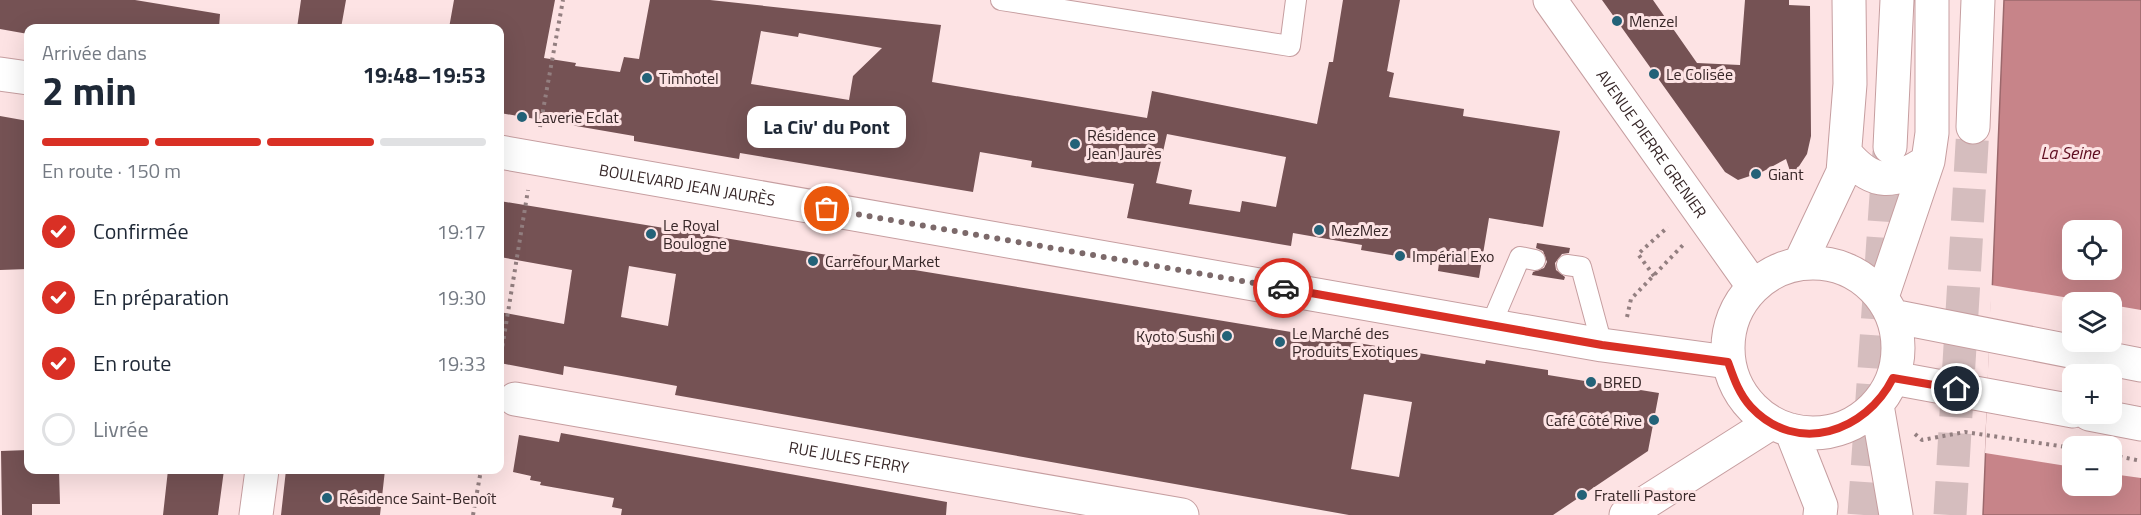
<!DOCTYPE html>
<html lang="fr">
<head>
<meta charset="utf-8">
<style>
	:root { --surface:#fff; --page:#f6f6f7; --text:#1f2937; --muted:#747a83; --line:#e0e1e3; --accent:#d93025 }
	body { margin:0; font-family:"Titillium Web",sans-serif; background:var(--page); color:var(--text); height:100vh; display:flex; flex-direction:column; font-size:22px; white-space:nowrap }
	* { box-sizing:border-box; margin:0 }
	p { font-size:20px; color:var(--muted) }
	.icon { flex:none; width:33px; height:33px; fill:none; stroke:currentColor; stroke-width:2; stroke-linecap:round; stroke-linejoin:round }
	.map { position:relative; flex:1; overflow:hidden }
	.panel { position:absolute; left:24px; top:24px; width:480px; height:450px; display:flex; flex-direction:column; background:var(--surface); border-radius:12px; box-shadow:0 6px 24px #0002 }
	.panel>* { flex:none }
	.tools { position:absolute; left:2062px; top:220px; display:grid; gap:12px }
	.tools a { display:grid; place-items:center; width:60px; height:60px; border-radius:12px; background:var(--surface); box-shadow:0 6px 24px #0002; font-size:30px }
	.pin { position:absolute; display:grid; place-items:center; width:51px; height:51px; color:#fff; margin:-26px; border:3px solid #fff; border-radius:50%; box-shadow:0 2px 6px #0007 }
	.courier { position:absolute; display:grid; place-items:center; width:60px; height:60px; margin:-30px; border:4px solid #d93025; border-radius:50%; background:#fff; color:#222; box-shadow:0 2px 8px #0007 }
	.bubble { position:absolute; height:42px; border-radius:12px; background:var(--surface); box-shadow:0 6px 24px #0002; font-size:20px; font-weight:700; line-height:42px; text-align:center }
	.summary em { font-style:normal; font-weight:700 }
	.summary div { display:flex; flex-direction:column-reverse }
	.summary { display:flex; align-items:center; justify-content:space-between; height:102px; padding:0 18px }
	h1 { font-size:39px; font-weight:700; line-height:45px }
	.bar { display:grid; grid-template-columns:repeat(4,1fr); gap:9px 6px; align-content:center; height:72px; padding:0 18px }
	.bar i { height:8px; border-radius:4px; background:var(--line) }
	.bar .active { background:var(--accent) }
	.bar p { grid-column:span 4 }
	ol { padding:0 18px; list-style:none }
	li { display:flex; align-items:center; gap:18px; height:66px }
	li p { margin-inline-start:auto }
	li .icon { padding:6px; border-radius:50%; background:var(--accent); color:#fff; stroke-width:4 }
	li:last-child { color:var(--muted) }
	li i { width:33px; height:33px; border:3px solid var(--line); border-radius:50% }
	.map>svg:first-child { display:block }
	.water { fill:#c78489; stroke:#9c686c; stroke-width:1.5; fill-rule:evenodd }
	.pier { fill:#fde3e4; fill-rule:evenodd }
	.building { fill:#755254; fill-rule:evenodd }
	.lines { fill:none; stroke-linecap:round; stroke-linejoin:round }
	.primary-tunnel { stroke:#d5bdbe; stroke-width:33; stroke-dasharray:33 16; stroke-linecap:butt }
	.service-casing { stroke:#c69ea0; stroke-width:22 }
	.minor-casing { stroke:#c69ea0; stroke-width:35 }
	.tertiary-casing { stroke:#c69ea0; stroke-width:35 }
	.secondary-casing { stroke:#c69ea0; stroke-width:35 }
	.primary-casing { stroke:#c69ea0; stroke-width:35 }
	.path { stroke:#937f80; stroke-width:4; stroke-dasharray:3 4.5; stroke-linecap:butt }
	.service { stroke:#fff; stroke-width:20 }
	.minor { stroke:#fff; stroke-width:33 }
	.tertiary { stroke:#fff; stroke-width:33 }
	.secondary { stroke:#fff; stroke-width:33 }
	.primary { stroke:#fff; stroke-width:33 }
	.done { stroke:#7c696a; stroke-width:6; stroke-dasharray:0 10.8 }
	.route { stroke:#d93025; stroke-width:8 }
	.poi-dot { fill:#236278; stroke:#fde3e4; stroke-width:2 }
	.labels { text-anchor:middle; stroke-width:6; stroke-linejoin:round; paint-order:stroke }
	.poi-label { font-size:16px; fill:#372728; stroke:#fde3e4; text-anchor:start }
	.street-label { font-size:16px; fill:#372728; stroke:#fde3e4 }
	.water-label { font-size:18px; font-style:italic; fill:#600f21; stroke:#fde3e4 }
</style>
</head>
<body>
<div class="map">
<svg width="2141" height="515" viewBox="0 0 2141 515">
	<rect width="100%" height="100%" fill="#fde3e4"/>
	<path class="water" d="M 2004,0 L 2141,0 L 2141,515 L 1983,515 ZM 2073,231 L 2112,231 L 2112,270 L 2073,270 ZM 2073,303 L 2112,303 L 2112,342 L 2073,342 ZM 2073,375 L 2112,375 L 2112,414 L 2073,414 ZM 2073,447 L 2112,447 L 2112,486 L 2073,486 Z"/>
	<path class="pier" d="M 1991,285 L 2099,303 L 2073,303 L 2073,342 L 2112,342 L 2112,305 L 2141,310 L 2141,478 L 2112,474 L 2112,447 L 2073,447 L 2073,467 L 1985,453 ZM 2073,375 L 2112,375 L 2112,414 L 2073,414 Z"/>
	<path class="building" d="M 0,0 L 135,0 L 220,14 L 219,28 L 28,28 L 28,34 L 0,29 Z
		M 301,0 L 346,0 L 341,28 L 297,28 Z
		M 454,0 L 555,0 L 544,58 L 576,63 L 575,66 L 620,72 L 624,57 L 639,59 L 650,0 L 710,0 L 941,25 L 932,82 L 1147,118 L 1152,91 L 1317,124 L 1329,62 L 1333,62 L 1343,0 L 1400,0 L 1387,71 L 1394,73 L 1389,97 L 1464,109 L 1463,116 L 1560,131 L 1543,227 L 1489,218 L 1479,278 L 1438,271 L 1439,263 L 1361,250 L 1362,245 L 1293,233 L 1291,246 L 1127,218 L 1134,184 L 1031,167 L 1032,161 L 980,152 L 973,192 L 740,153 L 739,159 L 634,141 L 634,136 L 500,113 L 500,28 L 449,28 ZM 761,31 L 798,37 L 799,33 L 882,48 L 853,76 L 849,100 L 751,84 ZM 1167,134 L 1286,157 L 1276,207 L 1242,201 L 1240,212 L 1189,204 L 1192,190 L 1156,183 Z
		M 1602,0 L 1653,0 L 1697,63 L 1740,65 L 1745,0 L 1789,0 L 1789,5 L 1810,6 L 1811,136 L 1807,154 L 1792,177 L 1786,159 L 1762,172 L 1738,180 L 1725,172 Z
		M 0,116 L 28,121 L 28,269 L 0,270 Z
		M 500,201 L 852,259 L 853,254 L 885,260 L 884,265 L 1485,364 L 1486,360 L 1548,370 L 1548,375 L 1659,393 L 1648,451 L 1553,515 L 1349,515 L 675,395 L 677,386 L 616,375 L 564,366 L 563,375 L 500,363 L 500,312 L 564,324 L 572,270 L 500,257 ZM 629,266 L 676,274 L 668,326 L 621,317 ZM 1364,394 L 1412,402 L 1399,477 L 1351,469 Z
		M 1537,243 L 1570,248 L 1569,253 L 1562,254 L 1555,263 L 1556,270 L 1565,277 L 1564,280 L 1532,275 L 1533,272 L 1544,268 L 1547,262 L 1543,251 L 1536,248 Z
		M 561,433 L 947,502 L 946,515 L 621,515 L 622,509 L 612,507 L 614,498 L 540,485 L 541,482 L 530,480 L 531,476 L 513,472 L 519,435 L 559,442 Z
		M 28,450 L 28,470 L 59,470 L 60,504 L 32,504 L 32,515 L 2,515 L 1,451 Z
		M 168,470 L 224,470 L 218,515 L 163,515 Z
		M 286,470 L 385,470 L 380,515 L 281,515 Z"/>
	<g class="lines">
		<path class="primary-tunnel" d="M 1864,515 L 1889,152
			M 1950,515 L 1973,127"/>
		<g class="service-casing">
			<path id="service" d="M 1001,0 L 1290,46 L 1296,0
				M 1567,265 L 1581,267 L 1602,345
				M 1491,325 L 1520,257 L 1535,260"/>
		</g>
		<g class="minor-casing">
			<g id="minor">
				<path id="s1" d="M 515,399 L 1182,515"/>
				<path d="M 256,515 L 262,470"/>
				<path d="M 1626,515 L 1771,423"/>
			</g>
		</g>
		<g class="tertiary-casing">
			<g id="tertiary">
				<path d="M 0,74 L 28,78"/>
				<path id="s2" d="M 500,152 L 1602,345 L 1728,362"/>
			</g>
		</g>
		<g class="secondary-casing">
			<g id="secondary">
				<path id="s3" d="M 1550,0 L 1753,286"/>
			</g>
		</g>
		<g class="primary-casing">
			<path id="primary" d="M 1973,127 L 1978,0
				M 1890,147 L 1897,0
				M 1846,154 C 1874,187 1894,184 1928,161
				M1728 348a85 85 0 1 1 170 0a85 85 0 1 1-170 0Z
				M 1800,263 L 1843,172 L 1850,84 L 1849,0
				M 1882,297 L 1928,161 L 1932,133 L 1932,0
				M 1892,316 L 2141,365
				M 1893,378 L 2073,411
				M 1877,405 L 1896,515
				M 2089,414 L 2141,424
				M 1791,430 L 1821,506 L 1820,515"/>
		</g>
		<path class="path" d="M 540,127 L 563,0
			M 1654,276 L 1638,254 L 1668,227
			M 1627,317 L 1631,299 L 1683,245
			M 500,361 L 528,190
			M 1915,434 L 1922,440 L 1965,432 L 2073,448
			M 2112,455 L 2141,461
			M 473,515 L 481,470"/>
		<use href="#service" class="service"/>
		<use href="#minor" class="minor"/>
		<use href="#tertiary" class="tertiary"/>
		<use href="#secondary" class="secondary"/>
		<use href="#primary" class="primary"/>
	</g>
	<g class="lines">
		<path class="done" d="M 827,209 L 1283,288"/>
		<path class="route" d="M 1283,288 L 1602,345 L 1728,362 C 1734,379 1739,394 1751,407 C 1797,456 1866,432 1893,378 L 1957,389"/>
	</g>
	<g class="poi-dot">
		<circle cx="1617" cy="21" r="6"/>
		<circle cx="1654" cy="74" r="6"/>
		<circle cx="647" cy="78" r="6"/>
		<circle cx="522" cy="117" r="6"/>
		<circle cx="1075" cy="144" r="6"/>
		<circle cx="1756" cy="174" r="6"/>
		<circle cx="1319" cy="230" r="6"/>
		<circle cx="651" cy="234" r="6"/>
		<circle cx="1400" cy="256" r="6"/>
		<circle cx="813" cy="261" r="6"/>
		<circle cx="1227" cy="336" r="6"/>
		<circle cx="1280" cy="342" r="6"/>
		<circle cx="1591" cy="382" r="6"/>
		<circle cx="1654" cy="420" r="6"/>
		<circle cx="1582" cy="495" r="6"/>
		<circle cx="327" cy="498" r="6"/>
	</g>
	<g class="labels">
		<g class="poi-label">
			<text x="1629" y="27">Menzel</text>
			<text x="1666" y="80">Le Colisée</text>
			<text x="659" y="84">Timhotel</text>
			<text x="534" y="123">Laverie Eclat</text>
			<text x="1087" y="141">Résidence<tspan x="1087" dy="18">Jean Jaurès</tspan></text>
			<text x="1768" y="180">Giant</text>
			<text x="663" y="231">Le Royal<tspan x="663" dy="18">Boulogne</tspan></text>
			<text x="1331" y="236">MezMez</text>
			<text x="1412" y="262">Impérial Exo</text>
			<text x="825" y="267">Carrefour Market</text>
			<text x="1292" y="339">Le Marché des<tspan x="1292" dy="18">Produits Exotiques</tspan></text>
			<text x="1215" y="342" text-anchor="end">Kyoto Sushi</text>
			<text x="1603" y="388">BRED</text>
			<text x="1642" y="426" text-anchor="end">Café Côté Rive</text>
			<text x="1594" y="501">Fratelli Pastore</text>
			<text x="339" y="504">Résidence Saint-Benoît</text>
		</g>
		<g class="street-label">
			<text dy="6" stroke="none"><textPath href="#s3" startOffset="176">AVENUE PIERRE GRENIER</textPath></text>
			<text dy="6" stroke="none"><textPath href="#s2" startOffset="190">BOULEVARD JEAN JAURÈS</textPath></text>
			<text dy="6" stroke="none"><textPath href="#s1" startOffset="339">RUE JULES FERRY</textPath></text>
		</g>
		<g class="water-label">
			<text x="2070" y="159">La Seine</text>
		</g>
	</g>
</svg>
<div class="tools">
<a><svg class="icon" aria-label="locate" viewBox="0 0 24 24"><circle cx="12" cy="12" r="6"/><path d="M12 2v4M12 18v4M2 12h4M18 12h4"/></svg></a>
<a><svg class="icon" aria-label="layers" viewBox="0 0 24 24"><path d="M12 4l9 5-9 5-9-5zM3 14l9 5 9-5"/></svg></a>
<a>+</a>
<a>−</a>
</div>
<div class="pin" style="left:827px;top:209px;background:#ea580c"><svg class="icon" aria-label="bag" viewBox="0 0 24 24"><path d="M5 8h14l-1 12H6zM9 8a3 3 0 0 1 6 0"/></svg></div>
<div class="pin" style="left:1957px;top:389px;background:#1f2937"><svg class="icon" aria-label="home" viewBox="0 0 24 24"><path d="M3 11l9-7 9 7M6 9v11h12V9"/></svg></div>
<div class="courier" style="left:1283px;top:288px"><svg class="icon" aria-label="car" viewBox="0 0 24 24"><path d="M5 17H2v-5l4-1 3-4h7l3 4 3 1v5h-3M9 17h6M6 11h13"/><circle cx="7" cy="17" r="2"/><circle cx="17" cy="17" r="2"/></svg></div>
<div class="bubble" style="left:747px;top:106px;width:159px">La Civ' du Pont</div>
<section class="panel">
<div class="summary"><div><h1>2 min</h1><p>Arrivée dans</p></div><em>19:48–19:53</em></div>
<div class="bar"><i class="active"></i><i class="active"></i><i class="active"></i><i></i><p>En route · 150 m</p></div>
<ol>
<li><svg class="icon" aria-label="check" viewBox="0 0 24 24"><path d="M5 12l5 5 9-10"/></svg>Confirmée<p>19:17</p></li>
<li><svg class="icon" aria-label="check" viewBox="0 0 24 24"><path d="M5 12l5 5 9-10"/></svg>En préparation<p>19:30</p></li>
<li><svg class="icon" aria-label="check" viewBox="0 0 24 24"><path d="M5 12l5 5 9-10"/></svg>En route<p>19:33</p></li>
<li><i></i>Livrée</li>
</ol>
</section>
</div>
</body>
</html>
